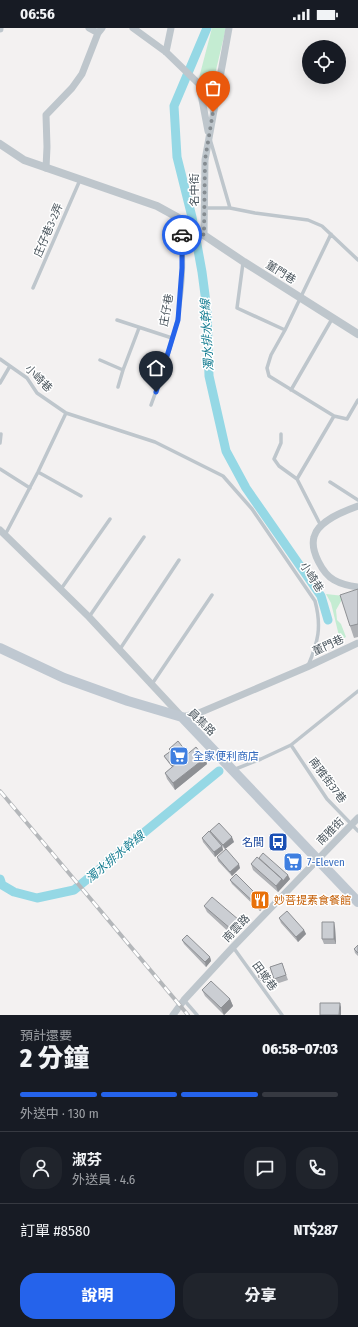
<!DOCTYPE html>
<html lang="zh-TW">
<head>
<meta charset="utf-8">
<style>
	:root { --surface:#171b24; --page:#20242c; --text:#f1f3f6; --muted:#9ea1a6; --line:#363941; --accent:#2563eb }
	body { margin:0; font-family:"Fira Sans Condensed","Noto Sans TC",sans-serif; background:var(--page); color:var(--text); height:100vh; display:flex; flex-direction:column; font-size:15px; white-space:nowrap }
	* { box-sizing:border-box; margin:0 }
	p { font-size:13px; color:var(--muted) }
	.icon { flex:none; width:22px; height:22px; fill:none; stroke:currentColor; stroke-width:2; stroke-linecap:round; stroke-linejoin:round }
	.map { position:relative; height:987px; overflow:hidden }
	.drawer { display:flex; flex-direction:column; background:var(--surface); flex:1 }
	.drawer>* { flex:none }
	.tools { position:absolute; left:302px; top:12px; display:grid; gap:8px }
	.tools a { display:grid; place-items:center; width:44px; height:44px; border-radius:50%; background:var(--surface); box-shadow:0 4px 16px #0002; font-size:20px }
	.pin { position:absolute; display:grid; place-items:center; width:34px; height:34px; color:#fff; margin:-41px -17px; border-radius:50% 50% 50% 0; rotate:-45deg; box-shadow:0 0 4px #0007 }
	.pin .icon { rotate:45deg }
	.courier { position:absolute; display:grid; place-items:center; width:40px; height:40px; margin:-20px; border:3px solid #2563eb; border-radius:50%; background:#fff; color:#222; box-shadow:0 1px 5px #0007 }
	.summary em { font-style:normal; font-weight:800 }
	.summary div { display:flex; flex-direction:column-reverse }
	.summary { display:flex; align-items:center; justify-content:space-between; height:68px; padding:0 20px }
	h1 { font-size:26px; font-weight:800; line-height:30px }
	.bar { display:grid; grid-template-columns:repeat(4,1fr); gap:6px 4px; align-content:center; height:48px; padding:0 20px }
	.bar i { height:5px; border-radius:3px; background:var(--line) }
	.bar .selected { background:var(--accent) }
	.bar p { grid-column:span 4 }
	.line { display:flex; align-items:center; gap:10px; padding:0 20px; border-top:1px solid var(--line) }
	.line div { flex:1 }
	.round { display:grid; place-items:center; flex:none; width:42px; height:42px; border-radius:16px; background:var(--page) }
	.button { display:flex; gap:8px; margin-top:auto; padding:8px 20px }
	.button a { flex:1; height:46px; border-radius:16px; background:var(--accent); color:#fff; font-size:16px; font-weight:800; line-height:46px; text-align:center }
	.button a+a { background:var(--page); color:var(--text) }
	.status { display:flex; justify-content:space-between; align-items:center; height:28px; padding:0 20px; background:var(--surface); direction:ltr }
	.status svg { height:11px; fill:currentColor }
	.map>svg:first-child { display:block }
	.green { fill:#c4ecd2 }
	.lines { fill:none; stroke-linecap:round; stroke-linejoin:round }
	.canal { stroke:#95d8e5; stroke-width:9 }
	.service { stroke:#bec6cc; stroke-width:3.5 }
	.minor { stroke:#bec6cc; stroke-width:7 }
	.tertiary { stroke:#bec6cc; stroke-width:8 }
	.secondary { stroke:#bfc8d1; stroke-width:10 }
	.rail-casing { stroke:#b4b7ba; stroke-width:4 }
	.rail { stroke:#fff; stroke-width:2.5; stroke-dasharray:8; stroke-linecap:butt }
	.wall { fill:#afb1b5 }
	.shaded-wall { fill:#8e9094 }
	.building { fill:#cbced3; stroke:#8e9094 }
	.done { stroke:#858c91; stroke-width:4; stroke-dasharray:0 7.2 }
	.route { stroke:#2563eb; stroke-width:5 }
	.labels { text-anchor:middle; stroke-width:3; stroke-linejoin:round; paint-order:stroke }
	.street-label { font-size:11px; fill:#4a555d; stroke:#fff }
	.shop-label { font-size:11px; fill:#366cbe; stroke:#fff; text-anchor:start }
	.transit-label { font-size:11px; fill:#164399; stroke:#fff; text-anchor:end }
	.food-label { font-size:11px; fill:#c56008; stroke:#fff; text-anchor:start }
	.water-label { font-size:12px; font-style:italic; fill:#187f93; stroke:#fff }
</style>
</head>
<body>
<div class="status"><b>06:56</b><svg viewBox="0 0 49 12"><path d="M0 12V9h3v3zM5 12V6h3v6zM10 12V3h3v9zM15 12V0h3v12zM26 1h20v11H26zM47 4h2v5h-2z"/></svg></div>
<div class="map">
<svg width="358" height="987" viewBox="0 0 358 987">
	<rect width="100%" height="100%" fill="#f3f1f1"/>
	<path class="green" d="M 212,0 L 226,0 L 211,63 L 199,50 Z
		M 326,566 L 344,568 L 336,582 L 337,592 L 341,596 L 346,609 L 340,612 L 331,575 Z"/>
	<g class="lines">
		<path class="canal" d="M 207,0 L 174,78 L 177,129 L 192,189 L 202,244 L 207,282 L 209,348 L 226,423 L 246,460 L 321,568 L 328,592
			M 0,851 L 2,857 L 14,864 L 37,870 L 74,862 L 219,743"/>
		<path class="service" d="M 210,111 L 230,180
			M 205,180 L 230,180 L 255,185 L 308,192 L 322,198 L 358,232
			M 331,206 L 285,302 L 271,327 L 267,340 L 269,348 L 334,388 L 347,391 L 358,372
			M 243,235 L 237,280 L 285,302
			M 33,260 L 80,152
			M 117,292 L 172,310
			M 0,331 L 27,350 L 37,365 L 66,385 L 155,414 L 223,448 L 252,481 L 315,573 C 322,599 318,614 308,638
			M 100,332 L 123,342
			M 0,355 L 10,338
			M 118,359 L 123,342 L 139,300
			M 291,362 L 332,291
			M 151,377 C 172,321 194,251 178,192
			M 281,406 L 281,415 L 274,431 L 279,438 L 297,451 L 321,498
			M 0,415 L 1,406
			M 0,441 L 30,460
			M 38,444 L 81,468
			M 297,451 L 334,388
			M 330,454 L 358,472
			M 5,507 L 38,444 L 66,385
			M 61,561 L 110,491
			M 89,589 L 144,509
			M 120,621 L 179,532
			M 152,656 L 212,567
			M 291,717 L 327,771 L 358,803
			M 233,742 L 261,731 L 291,717 L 358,663
			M 233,919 L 282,987
			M 184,972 L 197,987"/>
		<path class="minor" d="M 89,0 L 98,5
			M 133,0 L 166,24 L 199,56 L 208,103
			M 0,1 L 0,0
			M 166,24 L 171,0
			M 46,140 L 47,119 L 46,87 L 72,60 L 82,46 L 98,5 L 102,0
			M 204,207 L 205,132 L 229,0
			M 358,478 C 344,483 318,493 314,509 C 310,523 323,546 334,552 C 341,556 350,558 358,559
			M 0,502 L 89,589 L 182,689 L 199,685 L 307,639 L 358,615
			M 173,987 L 184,972 L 233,919 L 358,790"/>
		<path class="tertiary" d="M 0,116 L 24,132 L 157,178 L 177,189 L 244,234 L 358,306"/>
		<path class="secondary" d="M 0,620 L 64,650 L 128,673 L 182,689 L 358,874"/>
		<g class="rail-casing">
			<path id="rail" d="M 0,763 L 188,987"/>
		</g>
		<use href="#rail" class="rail"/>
	</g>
	<path class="wall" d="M 358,561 L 358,609 L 354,610 L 350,598 Z
		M 169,721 L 205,730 L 207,736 L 175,762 L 167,751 L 165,745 L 172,739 L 165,730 L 164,728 L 170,723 Z
		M 210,803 L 234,814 L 225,821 L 222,818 L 223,822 L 215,829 L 203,814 L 202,810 L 212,806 Z
		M 217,829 L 240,840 L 232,848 L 218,833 Z
		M 251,836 L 290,851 L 278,864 L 253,842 Z
		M 230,852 L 265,877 L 260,883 L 232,856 Z
		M 204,878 L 239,892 L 241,899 L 233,908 L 207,884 Z
		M 279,890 L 304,902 L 306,906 L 298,914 L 281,895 Z
		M 335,899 L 336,916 L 324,916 L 322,911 Z
		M 182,912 L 210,929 L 211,933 L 206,939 L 184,916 Z
		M 358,917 L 358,928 L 355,925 L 354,921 Z
		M 282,935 L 288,952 L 276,956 L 270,939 Z
		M 266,941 L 268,951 L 260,953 L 259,950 Z
		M 202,962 L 230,971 L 233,978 L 224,987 L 205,968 Z"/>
	<path class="shaded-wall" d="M 205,730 L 207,736 L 175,762 L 173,755 Z
		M 232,809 L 234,814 L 225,821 L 223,817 Z
		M 222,818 L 223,822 L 215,829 L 214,824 Z
		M 239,836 L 240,840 L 232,848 L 230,844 Z
		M 288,847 L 290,851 L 278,864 L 276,858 L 282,851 Z
		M 263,873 L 265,877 L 260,883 L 258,878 Z
		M 239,892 L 241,899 L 233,908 L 231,901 Z
		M 334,894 L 335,899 L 336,916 L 334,911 Z
		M 304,902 L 306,906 L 298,914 L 296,909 Z
		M 210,929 L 211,933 L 206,939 L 205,934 Z
		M 230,971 L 233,978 L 224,987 L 221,980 Z
		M 340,975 L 341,979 L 341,987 L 339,987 Z"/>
	<path class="building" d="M 358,561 L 358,596 L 350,598 L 340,567 Z
		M 178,713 L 188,726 L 172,738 L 164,728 L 171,723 L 169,721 Z
		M 196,719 L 205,730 L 173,755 L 165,745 Z
		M 219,795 L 232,809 L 223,817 L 210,803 Z
		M 209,803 L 222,818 L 214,824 L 202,810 Z
		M 226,821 L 239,836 L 230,844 L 217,829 Z
		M 263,825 L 288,847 L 283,853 L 282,851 L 259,830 Z
		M 257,829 L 282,851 L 276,858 L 251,836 Z
		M 236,846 L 263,873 L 258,878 L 230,852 Z
		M 212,869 L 239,892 L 231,901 L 204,878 Z
		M 287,883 L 304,902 L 296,909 L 279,890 Z
		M 322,894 L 334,894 L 334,911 L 322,911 Z
		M 187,907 L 210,929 L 205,934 L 182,912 Z
		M 358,917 L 358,925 L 354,921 Z
		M 282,935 L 286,947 L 274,951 L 270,939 Z
		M 266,941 L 267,949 L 259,950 L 258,943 Z
		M 211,953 L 230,971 L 221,980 L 202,962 Z
		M 320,975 L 340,975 L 339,987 L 320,987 Z"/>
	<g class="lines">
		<path class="done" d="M 182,207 L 177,189 L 204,207 L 205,132 L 213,84"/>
		<path class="route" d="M 156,364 L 178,292 L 182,240 L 182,207"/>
	</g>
	<defs>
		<g id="supermarket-square" transform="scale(1)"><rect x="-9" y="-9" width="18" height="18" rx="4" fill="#3f7fe0" stroke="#fff"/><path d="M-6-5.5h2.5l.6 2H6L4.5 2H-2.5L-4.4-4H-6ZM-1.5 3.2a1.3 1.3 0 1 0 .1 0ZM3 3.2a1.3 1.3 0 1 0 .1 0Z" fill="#fff"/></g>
		<g id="bus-square" transform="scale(1)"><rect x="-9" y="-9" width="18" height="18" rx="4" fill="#1a4fb4" stroke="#fff"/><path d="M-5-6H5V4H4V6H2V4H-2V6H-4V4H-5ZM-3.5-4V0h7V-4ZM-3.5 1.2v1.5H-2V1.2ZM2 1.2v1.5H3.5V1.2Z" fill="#fff"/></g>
		<g id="restaurant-square" transform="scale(1)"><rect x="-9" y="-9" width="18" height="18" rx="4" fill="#e8710a" stroke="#fff"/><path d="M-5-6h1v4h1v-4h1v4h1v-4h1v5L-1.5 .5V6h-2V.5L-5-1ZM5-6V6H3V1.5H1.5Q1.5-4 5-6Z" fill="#fff"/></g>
	</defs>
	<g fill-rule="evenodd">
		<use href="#supermarket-square" x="179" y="728"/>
		<use href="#bus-square" x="278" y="814"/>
		<use href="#supermarket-square" x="293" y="834"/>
		<use href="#restaurant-square" x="260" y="872"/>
	</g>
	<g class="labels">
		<g class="street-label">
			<text transform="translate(194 162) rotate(-90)" y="4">名中街</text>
			<text transform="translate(48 202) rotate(-67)" y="4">庄仔巷3-2弄</text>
			<text transform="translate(281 244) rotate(32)" y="4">董門巷</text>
			<text transform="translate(166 282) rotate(-80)" y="4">庄仔巷</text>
			<text transform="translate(39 350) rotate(45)" y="4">小崎巷</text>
			<text transform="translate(312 549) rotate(57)" y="4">小崎巷</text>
			<text transform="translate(328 617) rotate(-25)" y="4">董門巷</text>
			<text transform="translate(202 694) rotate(44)" y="4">員集路</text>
			<text transform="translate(328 752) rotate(53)" y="4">南雅街37巷</text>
			<text transform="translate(330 803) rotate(-45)" y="4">南雅街</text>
			<text transform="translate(236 900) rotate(-46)" y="4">南雲路</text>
			<text transform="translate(265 948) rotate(54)" y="4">田墘巷</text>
		</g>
		<g class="shop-label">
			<text x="193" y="732">全家便利商店</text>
			<text x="307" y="838">7-Eleven</text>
		</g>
		<g class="transit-label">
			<text x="264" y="818">名間</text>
		</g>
		<g class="food-label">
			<text x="274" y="876">妙菩提素食餐館</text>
		</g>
		<g class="water-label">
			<text transform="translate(207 307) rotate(-93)" y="4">濁水排水幹線</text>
			<text transform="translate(115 829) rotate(-40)" y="4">濁水排水幹線</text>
		</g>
	</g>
</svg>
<div class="tools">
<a><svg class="icon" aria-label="locate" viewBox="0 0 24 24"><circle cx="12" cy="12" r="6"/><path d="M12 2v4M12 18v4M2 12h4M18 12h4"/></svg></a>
</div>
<div class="pin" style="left:213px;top:84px;background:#ea580c"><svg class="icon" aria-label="bag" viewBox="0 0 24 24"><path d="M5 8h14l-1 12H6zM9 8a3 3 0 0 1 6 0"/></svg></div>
<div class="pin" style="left:156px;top:364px;background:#1f2937"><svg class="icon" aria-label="home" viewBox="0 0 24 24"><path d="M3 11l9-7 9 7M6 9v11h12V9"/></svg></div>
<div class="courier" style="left:182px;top:207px"><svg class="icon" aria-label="car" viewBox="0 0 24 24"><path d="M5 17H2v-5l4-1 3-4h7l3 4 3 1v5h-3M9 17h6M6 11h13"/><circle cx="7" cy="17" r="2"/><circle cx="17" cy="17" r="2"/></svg></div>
</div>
<section class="drawer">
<div class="summary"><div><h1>2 分鐘</h1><p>預計還要</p></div><em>06:58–07:03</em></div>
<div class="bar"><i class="selected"></i><i class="selected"></i><i class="selected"></i><i></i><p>外送中 · 130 m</p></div>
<div class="line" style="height:72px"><a class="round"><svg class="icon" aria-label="person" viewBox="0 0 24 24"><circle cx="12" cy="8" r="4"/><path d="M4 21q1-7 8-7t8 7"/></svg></a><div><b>淑芬</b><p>外送員 · 4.6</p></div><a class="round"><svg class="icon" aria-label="chat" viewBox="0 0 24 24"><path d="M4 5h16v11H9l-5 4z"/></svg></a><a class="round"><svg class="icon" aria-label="phone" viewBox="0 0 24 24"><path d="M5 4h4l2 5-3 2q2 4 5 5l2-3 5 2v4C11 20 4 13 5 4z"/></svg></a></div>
<div class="line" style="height:52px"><div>訂單 #8580</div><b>NT$287</b></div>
<div class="button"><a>說明</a><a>分享</a></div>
</section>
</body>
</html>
